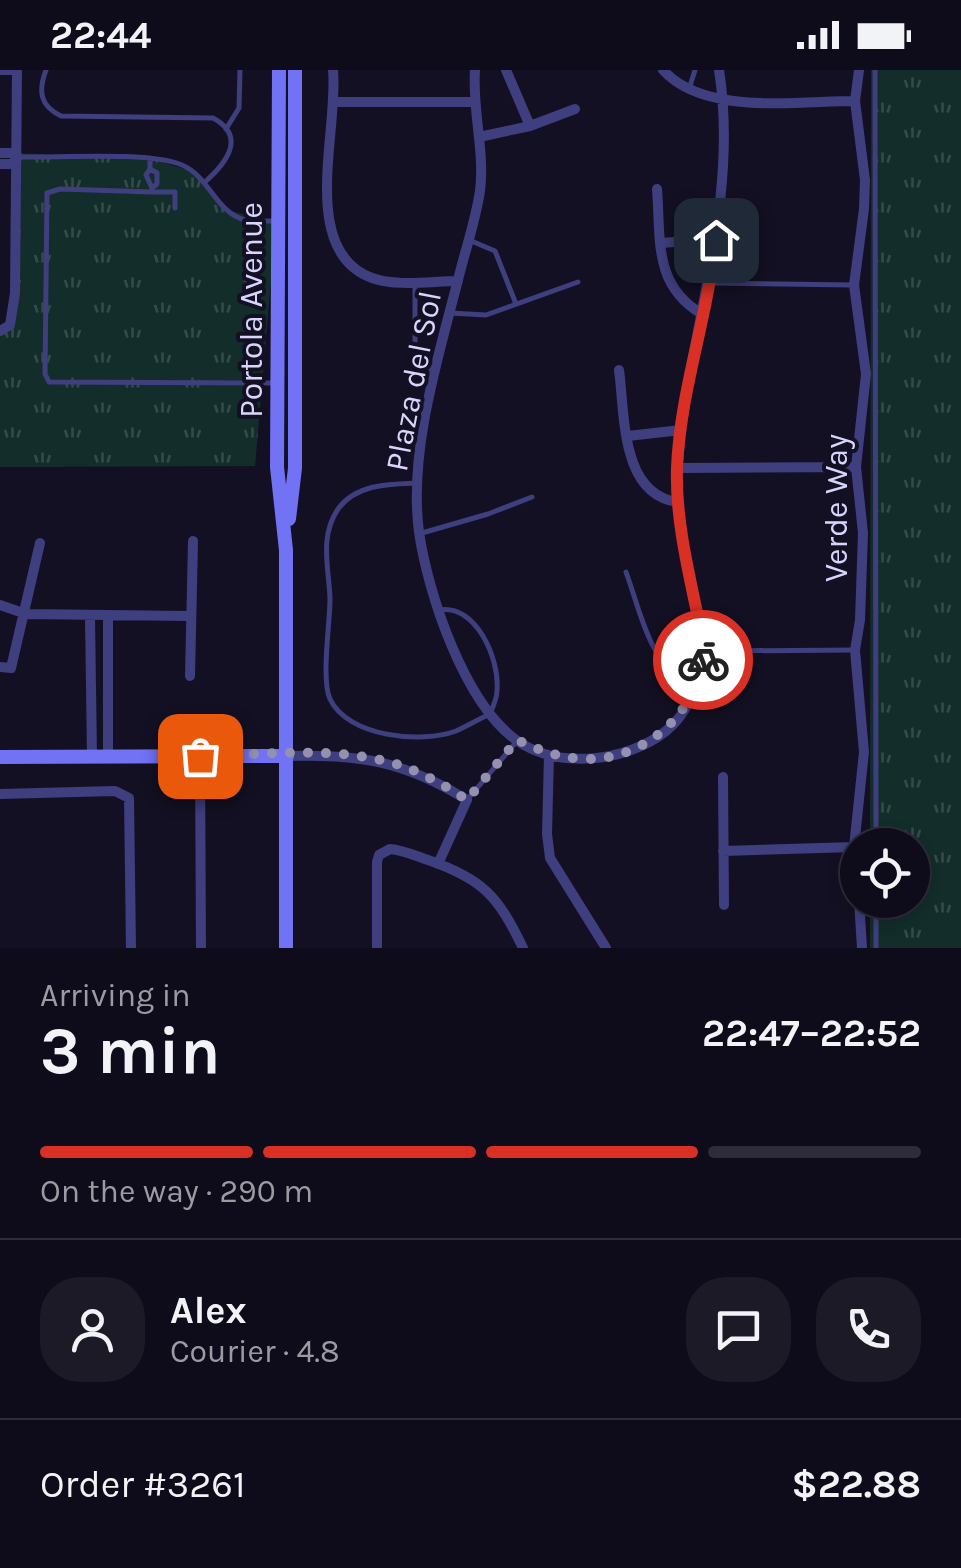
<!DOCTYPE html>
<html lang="en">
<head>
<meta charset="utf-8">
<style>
	:root { --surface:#0e0c1a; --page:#1c1a27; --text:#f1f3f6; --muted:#9b9ba2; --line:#2e2c39; --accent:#d93025 }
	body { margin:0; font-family:Karla,sans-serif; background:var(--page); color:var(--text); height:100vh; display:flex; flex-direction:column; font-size:38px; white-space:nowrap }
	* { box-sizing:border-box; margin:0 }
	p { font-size:32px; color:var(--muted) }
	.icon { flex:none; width:55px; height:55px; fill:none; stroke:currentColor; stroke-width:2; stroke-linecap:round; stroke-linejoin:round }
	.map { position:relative; height:878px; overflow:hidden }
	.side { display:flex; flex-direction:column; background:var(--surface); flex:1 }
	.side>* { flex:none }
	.tools { position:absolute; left:840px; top:758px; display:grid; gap:20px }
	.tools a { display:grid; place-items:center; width:90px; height:90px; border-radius:50%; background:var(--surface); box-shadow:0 5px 15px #0003,0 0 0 2px var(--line); font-size:50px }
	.pin { position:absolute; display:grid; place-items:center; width:85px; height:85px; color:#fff; margin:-42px; border-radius:20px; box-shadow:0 5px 15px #0006 }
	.courier { position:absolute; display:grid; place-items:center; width:100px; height:100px; margin:-50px; border:8px solid #d93025; border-radius:50%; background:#fff; color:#222; box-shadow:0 2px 12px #0007 }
	.summary em { font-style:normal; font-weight:700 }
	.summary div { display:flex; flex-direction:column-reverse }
	.summary { display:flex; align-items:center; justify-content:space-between; height:170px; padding:0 40px }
	h1 { font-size:65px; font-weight:700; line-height:75px }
	.bar { display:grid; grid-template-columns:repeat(4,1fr); gap:15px 10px; align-content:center; height:120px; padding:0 40px }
	.bar i { height:12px; border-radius:8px; background:var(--line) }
	.bar .on { background:var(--accent) }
	.bar p { grid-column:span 4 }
	.line { display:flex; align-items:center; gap:25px; padding:0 40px; border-top:2px solid var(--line) }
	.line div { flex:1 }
	.round { display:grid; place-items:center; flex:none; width:105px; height:105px; border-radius:40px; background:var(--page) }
	.status { display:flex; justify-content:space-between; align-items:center; height:70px; padding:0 50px; background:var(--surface); direction:ltr }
	.status svg { height:28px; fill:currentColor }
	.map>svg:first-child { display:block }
	.grass { fill:url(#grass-tufts) }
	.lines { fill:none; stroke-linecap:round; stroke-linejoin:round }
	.lane { stroke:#3f3e7f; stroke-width:5 }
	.street { stroke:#3f3e7f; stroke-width:10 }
	.secondary { stroke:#7272f5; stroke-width:14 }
	.done { stroke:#9390b0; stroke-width:10; stroke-dasharray:0 18 }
	.route { stroke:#d93025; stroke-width:12 }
	.labels { text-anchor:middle; stroke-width:8; stroke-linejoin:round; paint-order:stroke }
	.street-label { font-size:32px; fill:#d8d5fc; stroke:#131023 }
</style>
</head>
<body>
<div class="status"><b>22:44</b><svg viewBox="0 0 49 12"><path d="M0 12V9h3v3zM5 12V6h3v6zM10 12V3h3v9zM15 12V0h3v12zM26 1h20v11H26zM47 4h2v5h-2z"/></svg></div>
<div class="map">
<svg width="961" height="878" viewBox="0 0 961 878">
	<defs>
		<pattern id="grass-tufts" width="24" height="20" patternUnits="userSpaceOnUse" patternTransform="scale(2.5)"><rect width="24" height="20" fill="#132d2b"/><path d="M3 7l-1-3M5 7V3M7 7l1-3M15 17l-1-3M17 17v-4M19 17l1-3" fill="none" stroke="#354b4b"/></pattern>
	</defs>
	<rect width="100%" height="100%" fill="#131023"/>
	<path class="grass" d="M 871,0 L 961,0 L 961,878 L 870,878 L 870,830 L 912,830 L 912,775 L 870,775 Z
		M 14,83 L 150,89 L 196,102 L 225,140 L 276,151 L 255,396 L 0,397 L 0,261 L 10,255 Z"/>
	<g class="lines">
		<path class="lane" d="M 46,0 C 38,21 40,36 61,46 L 213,48 C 248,67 225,94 205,112
			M 875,0 L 876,775
			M 690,16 L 695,0
			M 226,59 L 239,38 L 240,0
			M 18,87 C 58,88 148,81 182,95 C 210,107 215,142 245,150 C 254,152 266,151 276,151
			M 150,88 L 150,99 L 146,105 L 152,118 L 157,114 L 157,103 L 150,99
			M 152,118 L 152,122 L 60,119 L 47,123 L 45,304 L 49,312 L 276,313
			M 152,122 L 175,122 L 175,138
			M 469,170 L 495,181 L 516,234
			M 708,213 L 854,215
			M 415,214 L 415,286 L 422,295 L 432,299
			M 450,243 L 486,245 L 578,212
			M 416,413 C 389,414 356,414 338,439 C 319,467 329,498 330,529 C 330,553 321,609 330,629 C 348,667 421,674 456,661 C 467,656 479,649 490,644 C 493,637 497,628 497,621 C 500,588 475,533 439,540
			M 422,463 L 488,444 L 532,427
			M 626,502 C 644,552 647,588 693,621
			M 708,581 L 855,580
			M 467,730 L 517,671
			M 876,830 L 876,878"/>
		<path class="street" d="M 0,0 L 17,0
			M 333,0 C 339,60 298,181 372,208 C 397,217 432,211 458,211
			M 475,0 C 472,40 485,81 480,121 C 476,148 467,175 460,202 C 440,282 408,379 419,462 C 428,524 464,632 516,670 C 558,700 627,692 666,661 C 690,642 700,610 705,581 C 694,523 673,452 678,393 C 688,262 740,133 719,0
			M 663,0 C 704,46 798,31 855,31
			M 334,32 L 475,32
			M 530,56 L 575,39
			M 479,67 L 530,56 L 506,0
			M 0,83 L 14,83 L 18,87 L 12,94 L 0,94
			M 657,119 C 661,170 653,215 702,244
			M 661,173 L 716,169
			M 0,261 L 10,255 L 15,223 L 17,0
			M 619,300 C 625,343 620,425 678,432
			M 628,366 L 681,360
			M 677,398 L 856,397
			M 0,535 L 26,544 L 189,546
			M 90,547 L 92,687
			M 108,547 L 108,687
			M 0,597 L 11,598 L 40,473
			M 190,606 L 193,471
			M 549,685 L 547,764 L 550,788 L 606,878
			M 200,686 L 201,878
			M 287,686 C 359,684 405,691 467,730 L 438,794
			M 723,707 L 724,835
			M 0,724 L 115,721 L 129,728 L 131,878
			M 723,781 L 854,777
			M 858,817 L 854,777 L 864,682 L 855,580 L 860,550 L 863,463 L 856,397 L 866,304 L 854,215 L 864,139 L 865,110 L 855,31 L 859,0
			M 859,830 L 862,878
			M 377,878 L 377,792 L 379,785 L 390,779 C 403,780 416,786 428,790 C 483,809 498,826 523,878"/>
		<path class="secondary" d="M 279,0 L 277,397 L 286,480 L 286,878
			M 289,449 L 295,398 L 295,0
			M 0,687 L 287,686"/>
	</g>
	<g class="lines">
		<path class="done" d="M 200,686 C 264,685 337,675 399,695 C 423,703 446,716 467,730 L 517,670 C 539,680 559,688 584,689 C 643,691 694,646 703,590"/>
		<path class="route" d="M 703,590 L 705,582 C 694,522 675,458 677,398 C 680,321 708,246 716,170"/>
	</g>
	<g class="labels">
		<g class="street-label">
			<text transform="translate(251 240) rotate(-90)" y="11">Portola Avenue</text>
			<text transform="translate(413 311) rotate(-79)" y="11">Plaza del Sol</text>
			<text transform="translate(836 438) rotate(-90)" y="11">Verde Way</text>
		</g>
	</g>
</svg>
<div class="tools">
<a><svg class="icon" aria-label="locate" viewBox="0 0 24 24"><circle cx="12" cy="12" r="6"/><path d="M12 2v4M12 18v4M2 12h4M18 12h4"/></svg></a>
</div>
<div class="pin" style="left:200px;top:686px;background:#ea580c"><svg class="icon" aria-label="bag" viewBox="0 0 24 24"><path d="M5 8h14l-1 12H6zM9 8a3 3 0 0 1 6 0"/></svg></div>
<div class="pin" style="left:716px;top:170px;background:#1f2937"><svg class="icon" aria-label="home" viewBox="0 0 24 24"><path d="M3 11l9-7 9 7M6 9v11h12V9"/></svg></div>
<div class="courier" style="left:703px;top:590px"><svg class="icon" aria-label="bike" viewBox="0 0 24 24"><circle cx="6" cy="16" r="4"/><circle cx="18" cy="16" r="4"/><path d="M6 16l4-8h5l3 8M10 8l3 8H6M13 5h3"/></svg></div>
</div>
<section class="side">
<div class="summary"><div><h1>3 min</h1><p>Arriving in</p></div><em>22:47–22:52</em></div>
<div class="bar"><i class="on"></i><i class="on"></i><i class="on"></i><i></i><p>On the way · 290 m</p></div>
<div class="line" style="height:180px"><a class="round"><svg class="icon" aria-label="person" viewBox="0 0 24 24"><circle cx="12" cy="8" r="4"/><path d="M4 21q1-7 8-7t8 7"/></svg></a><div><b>Alex</b><p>Courier · 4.8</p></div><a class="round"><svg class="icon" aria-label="chat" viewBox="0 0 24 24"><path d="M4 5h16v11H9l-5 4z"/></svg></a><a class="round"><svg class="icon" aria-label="phone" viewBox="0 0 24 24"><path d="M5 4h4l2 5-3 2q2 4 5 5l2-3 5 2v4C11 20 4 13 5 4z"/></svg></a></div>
<div class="line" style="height:130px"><div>Order #3261</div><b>$22.88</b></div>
</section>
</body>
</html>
